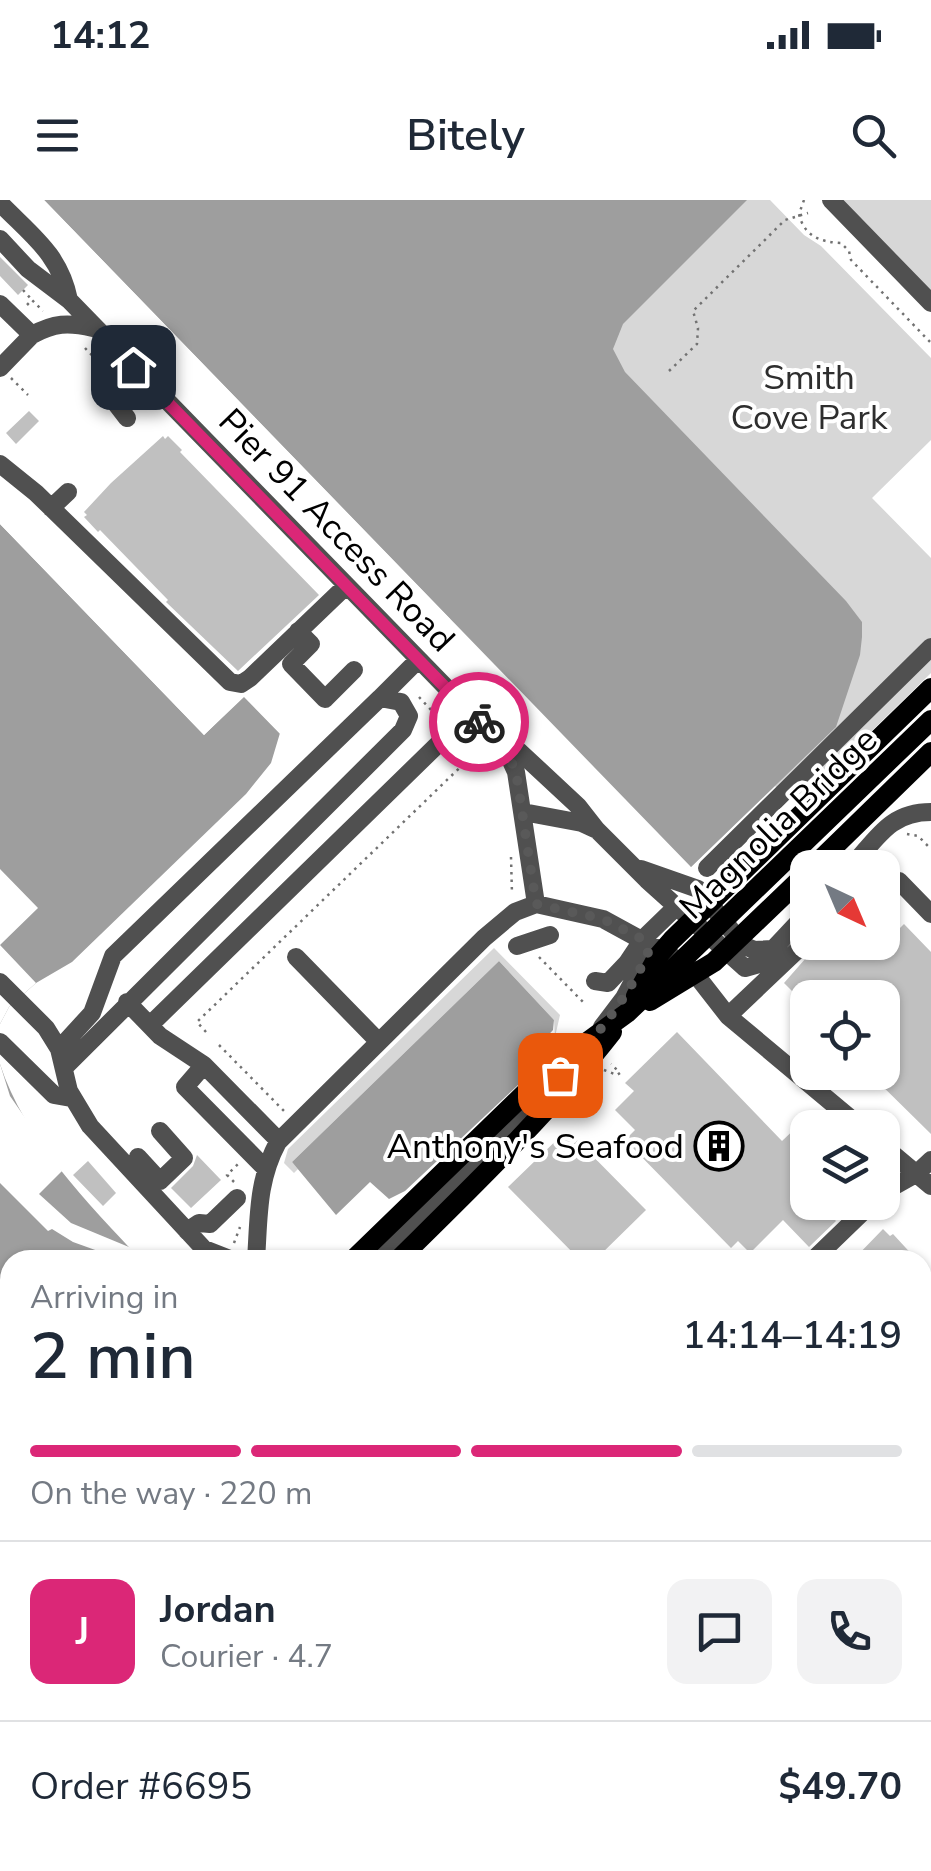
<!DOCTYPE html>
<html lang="en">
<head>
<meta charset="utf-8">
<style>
	:root { --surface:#fff; --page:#f2f2f3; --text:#1f2937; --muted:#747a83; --line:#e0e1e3; --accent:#db2777 }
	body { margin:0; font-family:"Nunito Sans",sans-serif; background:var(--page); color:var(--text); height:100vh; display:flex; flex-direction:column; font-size:38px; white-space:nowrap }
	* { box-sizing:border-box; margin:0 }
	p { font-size:32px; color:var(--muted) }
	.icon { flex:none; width:55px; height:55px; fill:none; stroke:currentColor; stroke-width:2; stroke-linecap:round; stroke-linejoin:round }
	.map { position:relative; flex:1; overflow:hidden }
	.panel { position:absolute; left:0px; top:1050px; width:932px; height:622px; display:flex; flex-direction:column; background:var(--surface); border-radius:30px 30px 0 0; box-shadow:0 2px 8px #0004 }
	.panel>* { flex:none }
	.needle { width:65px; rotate:136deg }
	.controls { position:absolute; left:790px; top:650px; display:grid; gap:20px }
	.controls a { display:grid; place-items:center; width:110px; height:110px; border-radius:20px; background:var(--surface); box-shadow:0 2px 8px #0004; font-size:50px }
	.pin { position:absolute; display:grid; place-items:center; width:85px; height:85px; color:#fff; margin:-42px; border-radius:20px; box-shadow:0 5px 15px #0006 }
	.courier { position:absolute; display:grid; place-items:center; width:100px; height:100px; margin:-50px; border:8px solid #db2777; border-radius:50%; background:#fff; color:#222; box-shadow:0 2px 12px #0007 }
	.summary em { font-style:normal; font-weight:600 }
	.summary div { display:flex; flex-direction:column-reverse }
	.summary { display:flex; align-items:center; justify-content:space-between; height:170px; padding:0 30px }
	h1 { font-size:65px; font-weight:600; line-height:75px }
	.bar { display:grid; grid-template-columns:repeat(4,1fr); gap:15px 10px; align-content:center; height:120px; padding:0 30px }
	.bar i { height:12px; border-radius:8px; background:var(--line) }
	.bar .on { background:var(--accent) }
	.bar p { grid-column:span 4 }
	.line { display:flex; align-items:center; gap:25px; padding:0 30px; border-top:2px solid var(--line) }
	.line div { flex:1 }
	.round { display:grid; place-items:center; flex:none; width:105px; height:105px; border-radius:20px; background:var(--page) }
	.status { display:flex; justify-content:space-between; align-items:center; height:70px; padding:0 50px; background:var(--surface); direction:ltr }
	.status svg { height:28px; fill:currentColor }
	header { display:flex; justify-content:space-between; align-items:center; height:130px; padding:0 30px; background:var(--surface); font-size:45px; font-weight:600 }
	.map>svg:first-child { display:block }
	.green { fill:#d7d7d7 }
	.water { fill:#9e9e9e }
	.pier { fill:#fff }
	.building { fill:#c0c0c0 }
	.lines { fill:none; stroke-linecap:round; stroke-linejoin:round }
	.path { stroke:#727272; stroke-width:2.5; stroke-dasharray:2.5 5; stroke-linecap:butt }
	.minor { stroke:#505050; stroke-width:18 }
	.major { stroke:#000; stroke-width:20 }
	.rail { stroke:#000; stroke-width:5; stroke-dasharray:15 5 2.5 5; stroke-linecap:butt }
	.done { stroke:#595959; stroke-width:10; stroke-dasharray:0 18 }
	.route { stroke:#db2777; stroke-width:12 }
	.labels { text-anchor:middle; stroke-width:8; stroke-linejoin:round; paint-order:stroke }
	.park-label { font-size:35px; fill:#2e2e2e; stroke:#fff }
	.street-label { font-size:35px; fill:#000; stroke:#fff }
	.poi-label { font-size:35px; fill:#000; stroke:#fff; text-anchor:end }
</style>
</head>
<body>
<div class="status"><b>14:12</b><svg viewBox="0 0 49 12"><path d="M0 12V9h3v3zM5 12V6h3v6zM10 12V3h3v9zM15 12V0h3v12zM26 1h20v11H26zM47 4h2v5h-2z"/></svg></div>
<header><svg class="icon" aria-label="menu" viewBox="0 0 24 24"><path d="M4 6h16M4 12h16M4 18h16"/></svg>Bitely<svg class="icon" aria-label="search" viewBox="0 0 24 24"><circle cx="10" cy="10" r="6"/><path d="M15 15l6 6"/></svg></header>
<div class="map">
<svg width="931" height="1671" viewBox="0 0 931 1671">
	<rect width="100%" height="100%" fill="#fff"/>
	<path class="green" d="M 296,0 L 770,0 L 804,35 L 821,46 L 931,158 L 931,240 L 872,298 L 931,358 L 931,473 L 796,605 L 775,586 L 691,667 Z
		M 831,0 L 931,0 L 931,103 Z
		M 494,748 L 560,815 L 555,837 L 554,820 L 499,761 L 292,962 L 298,969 L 294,973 L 284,963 L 288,949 Z"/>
	<path class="water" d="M 44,0 L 747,0 L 623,124 L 613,149 L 625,172 L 846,401 L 862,422 L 862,437 L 860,455 L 836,527 L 691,667 Z
		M 0,324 L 204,535 L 244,496 L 280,533 L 271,563 L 246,594 L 72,762 L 36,783 L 9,807 L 0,824 Z
		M 499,761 L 554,820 L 553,830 L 526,859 L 535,869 L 405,991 L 389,999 L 370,982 L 336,1015 L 292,962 Z
		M 0,864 C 24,939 88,1003 141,1060 L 10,1060 L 10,1179 L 0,1178 Z"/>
	<path class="pier" d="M 39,0 L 44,0 L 450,419 L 447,422 Z
		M 0,319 L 205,528 L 245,492 L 284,530 L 284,538 L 244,497 L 204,535 L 0,324 Z
		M 0,669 L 38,708 L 0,745 L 36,783 L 9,807 L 0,824 Z
		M 0,864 L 10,896 L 62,971 L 39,994 L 71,1023 L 141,1052 L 146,1060 L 123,1060 L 73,1042 L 52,1029 L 48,1031 L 0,983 Z"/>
	<path class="building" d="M 0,57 L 28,85 L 18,95 L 0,76 Z
		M 29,211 L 39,221 L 16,244 L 6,233 Z
		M 163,236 L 165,239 L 168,236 L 182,250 L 180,252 L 319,395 L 238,471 L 166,402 L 168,400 L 100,330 L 98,332 L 84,317 L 87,315 L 84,312 L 111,283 Z
		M 904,724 L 931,752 L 931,934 L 868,872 L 882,872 L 882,798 L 808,798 L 808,807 L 784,783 L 820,742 L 886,742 Z
		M 677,832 L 782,941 L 802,922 L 808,928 L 808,959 L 796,969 L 807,981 L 801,986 L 808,992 L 808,1016 L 820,1004 L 836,1021 L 809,1047 L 783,1020 L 750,1053 L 738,1041 L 731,1048 L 625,940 L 635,930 L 615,910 L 634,891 L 625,883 Z
		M 567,930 L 646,1010 L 595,1060 L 580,1060 L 508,987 Z
		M 197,955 L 221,980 L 191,1008 L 171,988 L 193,966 Z
		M 88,961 L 116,993 L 103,1006 L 73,975 Z
		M 883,1029 L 890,1036 L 893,1034 L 917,1060 L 853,1060 Z"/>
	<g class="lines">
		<path class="path" d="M 804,0 L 799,14 C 804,36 820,42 841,43 L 849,51 L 851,60 L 931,143
			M 23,90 L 32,100
			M 27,105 L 32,100 L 43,111
			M 85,148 L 105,169
			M 669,171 L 697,144 L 698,128 L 693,111 L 785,20 L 808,13
			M 11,178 L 28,195
			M 419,497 L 433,512
			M 907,634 L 918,636 L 931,649
			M 511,657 L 512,694
			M 539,757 L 585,804
			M 206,832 L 197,822 L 479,549 L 494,566
			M 219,845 L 285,912
			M 604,870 L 617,875 L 620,873 L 611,864
			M 234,982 L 227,975 L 239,963
			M 234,1043 L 240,1027
			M 0,1216 L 10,1217
			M 922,1420 L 931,1425"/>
		<path class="minor" d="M 831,0 L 931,103
			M 0,3 C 31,35 60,54 69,100
			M 0,39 L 28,69 L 69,100 L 505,548 L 516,572 L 536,704
			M 0,104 L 32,135 C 54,123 68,122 93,128
			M 0,168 L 32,135
			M 127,218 L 107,192 L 133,167
			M 0,264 L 36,293 L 230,482 L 241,484 L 250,478 L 346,386
			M 51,308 L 68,292
			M 298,431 L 311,444 L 291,464 L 325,499 L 354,470
			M 380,498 L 418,460
			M 502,541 L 520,552 L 578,606 L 596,629 L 647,680 L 745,768 L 759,764 L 808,712
			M 523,612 L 582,623 L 595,629
			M 707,668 L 931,447
			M 850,668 C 877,639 889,612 931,612
			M 641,669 L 698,689 L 743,745 L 754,750 L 773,749
			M 882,680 L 899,681 L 931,714
			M 517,746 L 550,735
			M 296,757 L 379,842
			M 595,781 L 608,783 L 627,763 L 643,739 L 676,707
			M 0,782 L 46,828 L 59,849 L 69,891 L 90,926 L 204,1049 L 232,1060
			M 127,802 L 160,836 L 204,865
			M 728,816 L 808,740
			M 150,825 L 470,513
			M 602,827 L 624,798 L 648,753 L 643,739
			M 0,842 L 54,895 L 71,898
			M 59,849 L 92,813 L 113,756 L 380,498 L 401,502 L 409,516 L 403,530 L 65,867
			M 882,945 L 931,986
			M 138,957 L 160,981 L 184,958 L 160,931
			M 264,967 L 185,887 L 204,865 L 279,941
			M 882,993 L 916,974 L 931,960
			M 187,1031 L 199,1023 L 210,1024 L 237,998
			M 256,1060 C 259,1017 257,981 278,942 L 484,738 L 515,712 L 536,704 L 603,719 L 689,766 L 728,816 L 862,928
			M 375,1060 L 514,924 L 579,855
			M 813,1060 L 873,1002
			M 0,1246 L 10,1247
			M 0,1331 L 10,1333
			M 922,1395 L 931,1399"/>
		<path class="major" d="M 812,668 L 931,552
			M 636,796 L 658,756 L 672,740 L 931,488
			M 650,801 L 714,762 L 808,672
			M 353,1060 L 550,869 L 627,813 L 648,793 L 931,520
			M 398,1060 C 472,987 548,914 612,832
			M 0,1426 L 10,1416
			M 0,1457 L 10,1447"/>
		<path class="rail" d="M 0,1290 L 10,1291
			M 0,1313 L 10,1315
			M 855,1662 L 864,1671
			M 886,1662 L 895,1671"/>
	</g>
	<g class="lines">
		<path class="done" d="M 479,522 L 505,548 L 516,572 L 536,704 L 603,719 L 642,739 L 648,753 C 627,800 595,838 560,875"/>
		<path class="route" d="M 133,167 L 479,522"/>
	</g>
	<defs>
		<g id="building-ring" transform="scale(2.5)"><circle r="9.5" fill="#fff" stroke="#000" stroke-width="1.5"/><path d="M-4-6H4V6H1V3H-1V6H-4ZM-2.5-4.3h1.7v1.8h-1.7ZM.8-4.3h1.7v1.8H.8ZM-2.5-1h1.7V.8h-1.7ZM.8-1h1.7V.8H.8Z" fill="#000"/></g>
	</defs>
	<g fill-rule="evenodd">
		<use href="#building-ring" x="719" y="946"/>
	</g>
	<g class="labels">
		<g class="park-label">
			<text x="809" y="189">Smith<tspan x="809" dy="40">Cove Park</tspan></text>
		</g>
		<g class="street-label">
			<text transform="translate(337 330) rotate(46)" y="12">Pier 91 Access Road</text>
			<text transform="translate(778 623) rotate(-44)" y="12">Magnolia Bridge</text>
		</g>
		<g class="poi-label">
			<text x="684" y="958">Anthony's Seafood</text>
		</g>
	</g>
</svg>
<div class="controls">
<a><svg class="needle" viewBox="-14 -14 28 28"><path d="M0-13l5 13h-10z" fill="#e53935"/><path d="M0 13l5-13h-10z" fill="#747a83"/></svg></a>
<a><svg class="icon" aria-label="locate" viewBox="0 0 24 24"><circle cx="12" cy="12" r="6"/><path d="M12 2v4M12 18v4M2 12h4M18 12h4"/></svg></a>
<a><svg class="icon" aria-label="layers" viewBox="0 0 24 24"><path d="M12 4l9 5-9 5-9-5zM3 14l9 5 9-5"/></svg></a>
</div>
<div class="pin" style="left:560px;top:875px;background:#ea580c"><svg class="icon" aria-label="bag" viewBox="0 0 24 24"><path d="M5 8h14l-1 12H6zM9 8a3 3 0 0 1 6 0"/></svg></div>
<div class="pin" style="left:133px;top:167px;background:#1f2937"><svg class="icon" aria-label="home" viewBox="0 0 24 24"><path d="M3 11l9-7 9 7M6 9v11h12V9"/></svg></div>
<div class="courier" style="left:479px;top:522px"><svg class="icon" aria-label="bike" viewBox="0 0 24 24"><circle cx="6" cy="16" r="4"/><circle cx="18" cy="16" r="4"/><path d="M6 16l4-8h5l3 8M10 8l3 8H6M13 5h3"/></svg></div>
<section class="panel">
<div class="summary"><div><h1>2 min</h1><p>Arriving in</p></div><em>14:14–14:19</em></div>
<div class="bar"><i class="on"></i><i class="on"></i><i class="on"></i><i></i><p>On the way · 220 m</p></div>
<div class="line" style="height:180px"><b class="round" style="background:var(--accent);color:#fff">J</b><div><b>Jordan</b><p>Courier · 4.7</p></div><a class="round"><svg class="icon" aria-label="chat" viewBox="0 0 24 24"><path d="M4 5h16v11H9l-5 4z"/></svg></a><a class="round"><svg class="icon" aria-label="phone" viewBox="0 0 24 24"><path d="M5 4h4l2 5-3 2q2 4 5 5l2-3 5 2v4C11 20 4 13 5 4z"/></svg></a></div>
<div class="line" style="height:130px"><div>Order #6695</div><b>$49.70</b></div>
</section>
</div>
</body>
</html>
